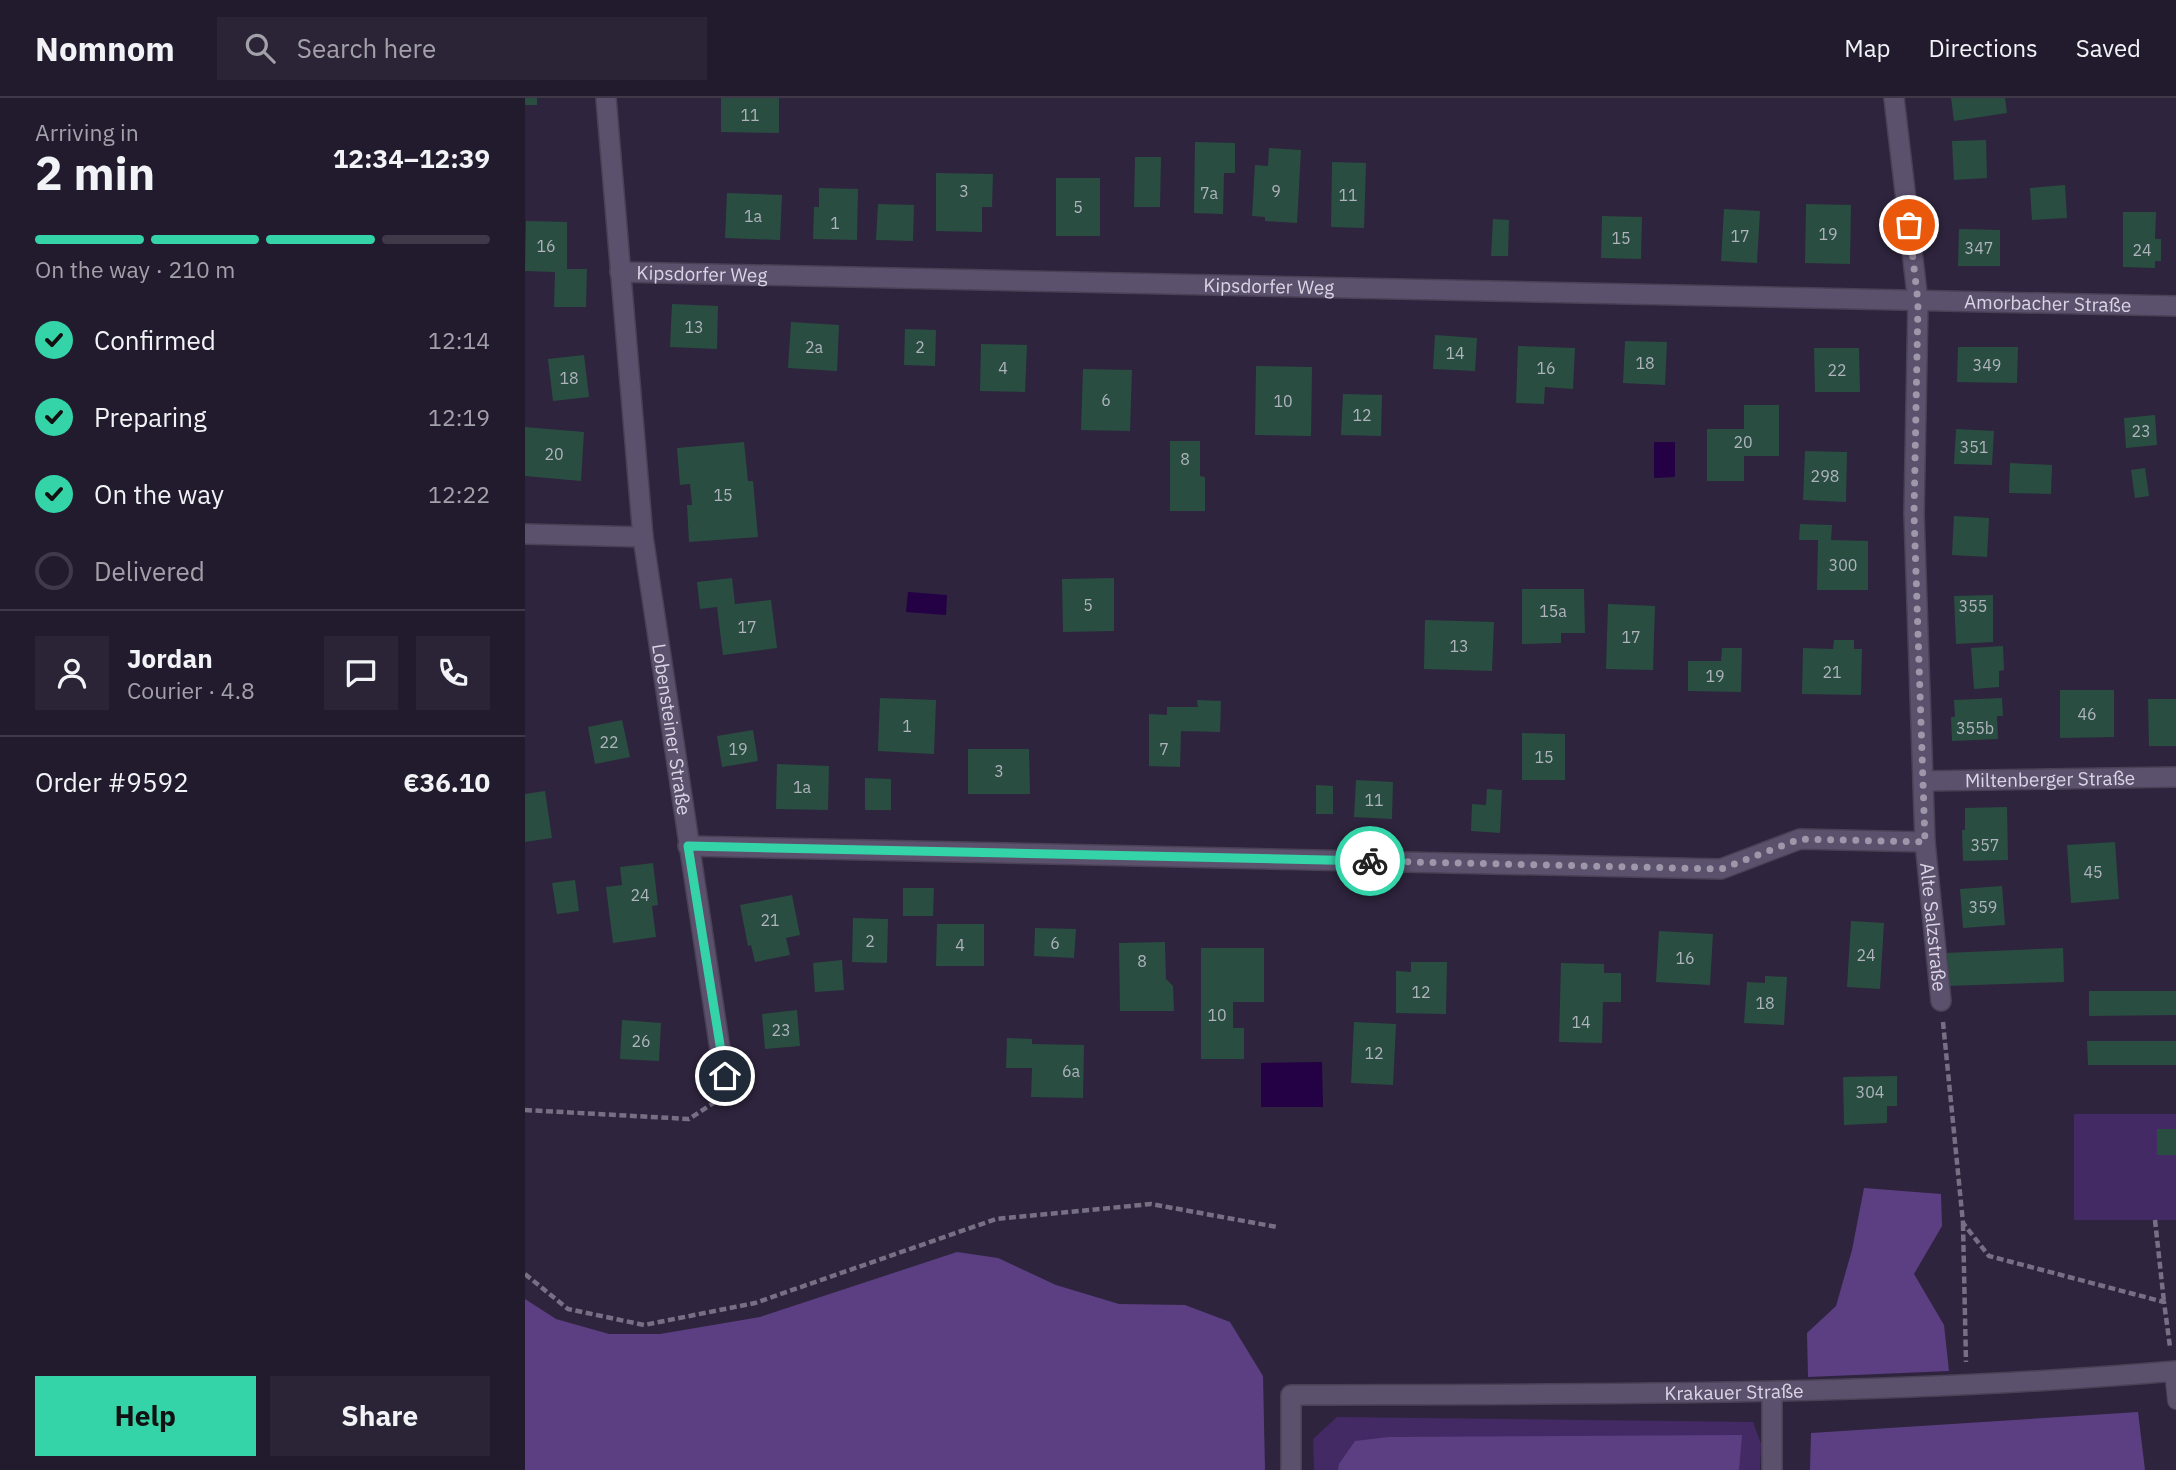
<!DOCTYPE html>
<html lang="en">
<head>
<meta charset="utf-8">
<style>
	:root { --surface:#221b2e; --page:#2a2436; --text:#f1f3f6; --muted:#a2a1aa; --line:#3f394a; --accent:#34d4a8 }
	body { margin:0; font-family:"IBM Plex Sans",sans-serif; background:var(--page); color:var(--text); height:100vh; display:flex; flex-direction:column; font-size:26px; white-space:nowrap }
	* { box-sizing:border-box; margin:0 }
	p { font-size:23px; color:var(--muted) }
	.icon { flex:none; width:38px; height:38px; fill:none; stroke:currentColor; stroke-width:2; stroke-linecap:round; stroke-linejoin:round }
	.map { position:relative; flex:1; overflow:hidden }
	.details { display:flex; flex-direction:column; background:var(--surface); width:525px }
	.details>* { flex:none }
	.pin { position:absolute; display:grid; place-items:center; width:60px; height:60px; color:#fff; margin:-30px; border:4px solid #fff; border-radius:50%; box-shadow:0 2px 7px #0007 }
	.courier { position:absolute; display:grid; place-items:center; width:70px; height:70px; margin:-35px; border:5px solid #34d4a8; border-radius:50%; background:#fff; color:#222; box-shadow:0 2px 9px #0007 }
	.summary em { font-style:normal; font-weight:700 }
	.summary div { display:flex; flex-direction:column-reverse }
	.summary { display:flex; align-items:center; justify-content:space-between; height:119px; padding:0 35px }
	h1 { font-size:46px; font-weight:700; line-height:52px }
	.bar { display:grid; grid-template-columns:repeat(4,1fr); gap:10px 7px; align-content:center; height:84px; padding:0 35px }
	.bar i { height:9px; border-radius:5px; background:var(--line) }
	.bar .active { background:var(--accent) }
	.bar p { grid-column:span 4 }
	.line { display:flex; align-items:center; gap:18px; padding:0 35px; border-top:2px solid var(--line) }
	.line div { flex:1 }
	.round { display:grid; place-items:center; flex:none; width:74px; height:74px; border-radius:0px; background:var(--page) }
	ol { padding:0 35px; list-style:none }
	li { display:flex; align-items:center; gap:21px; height:77px }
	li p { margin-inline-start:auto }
	li .icon { padding:7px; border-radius:50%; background:var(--accent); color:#111; stroke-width:4 }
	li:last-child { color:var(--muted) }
	li i { width:38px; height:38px; border:4px solid var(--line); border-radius:50% }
	.cta { display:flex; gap:14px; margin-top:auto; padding:14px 35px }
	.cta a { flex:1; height:80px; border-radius:0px; background:var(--accent); color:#111; font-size:28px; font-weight:700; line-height:80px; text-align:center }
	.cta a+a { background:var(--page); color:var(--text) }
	header { display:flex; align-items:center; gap:42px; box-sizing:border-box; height:98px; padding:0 35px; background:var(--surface); border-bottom:2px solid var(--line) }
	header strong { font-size:33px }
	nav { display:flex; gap:38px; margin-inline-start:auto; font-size:24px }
	.search { width:490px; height:63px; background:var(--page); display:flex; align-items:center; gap:18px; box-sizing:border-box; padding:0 24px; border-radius:0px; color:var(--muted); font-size:26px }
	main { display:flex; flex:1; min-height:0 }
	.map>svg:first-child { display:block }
	.green { fill:#442a64 }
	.forest { fill:#5c3f83 }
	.water { fill:#240044 }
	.building { fill:#2a4d41 }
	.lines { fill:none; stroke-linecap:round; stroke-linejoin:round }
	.service-casing { stroke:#494155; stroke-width:18 }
	.minor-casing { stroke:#494155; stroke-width:22 }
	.path { stroke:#776f84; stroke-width:4.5; stroke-dasharray:7 3.5; stroke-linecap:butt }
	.service { stroke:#5c516d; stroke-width:16 }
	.minor { stroke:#5c516d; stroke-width:19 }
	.done { stroke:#9e97aa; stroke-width:7; stroke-dasharray:0 12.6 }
	.route { stroke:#34d4a8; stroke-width:9 }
	.labels { text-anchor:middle; stroke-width:5; stroke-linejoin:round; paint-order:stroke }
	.number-label { font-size:16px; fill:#aeb3bc }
	.street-label { font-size:19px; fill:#dad5e5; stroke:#2e243d }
</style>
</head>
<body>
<header>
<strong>Nomnom</strong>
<div class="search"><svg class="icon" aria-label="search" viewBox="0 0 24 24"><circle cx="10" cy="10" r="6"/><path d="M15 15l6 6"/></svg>Search here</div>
<nav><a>Map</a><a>Directions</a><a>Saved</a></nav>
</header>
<main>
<section class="details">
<div class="summary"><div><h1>2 min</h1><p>Arriving in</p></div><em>12:34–12:39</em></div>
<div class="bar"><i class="active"></i><i class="active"></i><i class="active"></i><i></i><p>On the way · 210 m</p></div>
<ol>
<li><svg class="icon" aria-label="check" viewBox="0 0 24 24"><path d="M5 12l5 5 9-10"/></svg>Confirmed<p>12:14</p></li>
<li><svg class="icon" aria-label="check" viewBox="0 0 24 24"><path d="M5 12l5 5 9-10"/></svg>Preparing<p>12:19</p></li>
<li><svg class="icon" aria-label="check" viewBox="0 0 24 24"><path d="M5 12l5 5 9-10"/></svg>On the way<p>12:22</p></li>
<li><i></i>Delivered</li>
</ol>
<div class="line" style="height:126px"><a class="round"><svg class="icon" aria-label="person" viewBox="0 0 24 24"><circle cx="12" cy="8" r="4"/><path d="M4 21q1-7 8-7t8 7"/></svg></a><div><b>Jordan</b><p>Courier · 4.8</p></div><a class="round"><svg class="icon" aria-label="chat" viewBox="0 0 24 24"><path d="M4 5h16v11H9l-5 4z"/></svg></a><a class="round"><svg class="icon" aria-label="phone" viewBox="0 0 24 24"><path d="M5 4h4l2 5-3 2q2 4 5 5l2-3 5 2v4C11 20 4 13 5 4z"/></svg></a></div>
<div class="line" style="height:91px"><div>Order #9592</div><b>€36.10</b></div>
<div class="cta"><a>Help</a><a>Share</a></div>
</section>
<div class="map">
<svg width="1651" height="1372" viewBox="0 0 1651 1372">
	<rect width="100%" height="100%" fill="#2e243d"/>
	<path class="green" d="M 1549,1016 L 1651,1016 L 1651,1122 L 1549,1122 Z
		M 812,1319 L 1228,1324 L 1236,1346 L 1235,1372 L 789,1372 L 788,1341 Z"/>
	<path class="forest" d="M 1339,1090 L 1416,1096 L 1417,1128 L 1389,1176 L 1419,1227 L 1424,1273 L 1283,1279 L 1282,1235 L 1311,1208 L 1327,1152 Z
		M 432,1154 L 473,1160 L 531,1187 L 594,1206 L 660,1207 L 705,1224 L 738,1278 L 740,1372 L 0,1372 L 0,1201 L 31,1221 L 84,1236 L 135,1236 L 235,1219 Z
		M 1613,1314 L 1620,1372 L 1285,1372 L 1286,1335 Z
		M 1217,1337 L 1214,1372 L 813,1372 L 814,1366 L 830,1343 L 864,1339 Z"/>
	<path class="water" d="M 1129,344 L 1150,344 L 1150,379 L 1129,380 Z
		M 383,494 L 422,497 L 421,517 L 381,514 Z
		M 797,964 L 798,1009 L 736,1009 L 736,965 Z"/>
	<path class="building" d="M 0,0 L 12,0 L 12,7 L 0,7 Z
		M 196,0 L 254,0 L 254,35 L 196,34 Z
		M 1426,0 L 1480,0 L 1482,15 L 1429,23 Z
		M 1461,42 L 1462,80 L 1429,82 L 1427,43 Z
		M 670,44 L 710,45 L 710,75 L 699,75 L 698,116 L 669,115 Z
		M 744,50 L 776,52 L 772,125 L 740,123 L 740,119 L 727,118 L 730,67 L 743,68 Z
		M 610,59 L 636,59 L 635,109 L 609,109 Z
		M 807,64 L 841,65 L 839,130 L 806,129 Z
		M 411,75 L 468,76 L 467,109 L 457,109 L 457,134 L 411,133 Z
		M 531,80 L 575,80 L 575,138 L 531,138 Z
		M 1540,87 L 1542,120 L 1507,122 L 1505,90 Z
		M 294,90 L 333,91 L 332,142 L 288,141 L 289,109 L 294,109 Z
		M 202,95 L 257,97 L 255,142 L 200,140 Z
		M 353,106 L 389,107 L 388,143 L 351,142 Z
		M 1281,106 L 1326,107 L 1325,166 L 1280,165 Z
		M 1199,111 L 1235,113 L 1232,165 L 1196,163 Z
		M 1598,114 L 1631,114 L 1630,141 L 1636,141 L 1636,163 L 1630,163 L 1630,170 L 1598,169 Z
		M 1077,118 L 1117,119 L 1116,161 L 1076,160 Z
		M 968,121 L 984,122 L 983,158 L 966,158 Z
		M 1,123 L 42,124 L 42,171 L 62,171 L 61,209 L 29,209 L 30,174 L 0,173 Z
		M 1434,131 L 1475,132 L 1475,168 L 1433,168 Z
		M 147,206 L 193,208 L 192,251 L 145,249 Z
		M 266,224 L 314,227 L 312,273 L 263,270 Z
		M 380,231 L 411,232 L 410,268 L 379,267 Z
		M 910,237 L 952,240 L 950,273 L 908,271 Z
		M 1100,243 L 1142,244 L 1140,287 L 1098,285 Z
		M 456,246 L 502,247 L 500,294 L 455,293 Z
		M 993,248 L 1050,250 L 1048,291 L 1020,289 L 1019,306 L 991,305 Z
		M 1433,249 L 1493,249 L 1492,285 L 1432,284 Z
		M 1289,250 L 1334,250 L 1335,294 L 1290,294 Z
		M 59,257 L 64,299 L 28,303 L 23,261 Z
		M 731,268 L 787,269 L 786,338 L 730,337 Z
		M 558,271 L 607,272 L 605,333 L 556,332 Z
		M 818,296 L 857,297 L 856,338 L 816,337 Z
		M 1219,307 L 1254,307 L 1254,358 L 1219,358 L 1219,383 L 1182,383 L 1182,331 L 1219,331 Z
		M 1630,317 L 1632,347 L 1601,350 L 1599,320 Z
		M 0,329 L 59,334 L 56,383 L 0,378 Z
		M 1431,331 L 1469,333 L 1467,367 L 1429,366 Z
		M 645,343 L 675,343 L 675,378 L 680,379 L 680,413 L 645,413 Z
		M 219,344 L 223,383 L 228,383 L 233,439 L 164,444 L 162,407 L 167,407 L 165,386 L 155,387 L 152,350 Z
		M 1280,353 L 1322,354 L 1321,404 L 1278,402 Z
		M 1485,365 L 1527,367 L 1526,396 L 1484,395 Z
		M 1620,370 L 1624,398 L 1610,400 L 1606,372 Z
		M 1429,418 L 1464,420 L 1462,459 L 1427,457 Z
		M 1275,426 L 1307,427 L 1306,442 L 1343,443 L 1343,492 L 1292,492 L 1293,442 L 1274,442 Z
		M 207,480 L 210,506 L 246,502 L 252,550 L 198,557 L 192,509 L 175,511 L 172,484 Z
		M 589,480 L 589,533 L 538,534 L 537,481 Z
		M 997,491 L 1059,491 L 1060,535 L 1036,535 L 1036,545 L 997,546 Z
		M 1468,497 L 1468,544 L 1431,546 L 1429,498 Z
		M 1083,506 L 1130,508 L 1128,572 L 1081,571 Z
		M 900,522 L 969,524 L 967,573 L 899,571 Z
		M 1309,542 L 1329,542 L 1329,551 L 1337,551 L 1336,597 L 1277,596 L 1278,550 L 1308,551 Z
		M 1478,548 L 1479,572 L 1474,573 L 1474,589 L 1449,591 L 1446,550 Z
		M 1197,550 L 1217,550 L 1216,594 L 1163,593 L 1163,563 L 1196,563 Z
		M 1535,592 L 1589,592 L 1589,639 L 1535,640 Z
		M 355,600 L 411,602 L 409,656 L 353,653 Z
		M 1477,600 L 1478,618 L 1472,618 L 1473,641 L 1427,643 L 1426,619 L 1430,619 L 1429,602 Z
		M 1623,601 L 1651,601 L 1651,648 L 1624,648 Z
		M 672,602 L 696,603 L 695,634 L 656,633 L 655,669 L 624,668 L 624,616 L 642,617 L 642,609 L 673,609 Z
		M 97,622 L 105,659 L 70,666 L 63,629 Z
		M 228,632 L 233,663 L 197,669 L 192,638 Z
		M 997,635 L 1040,636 L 1040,682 L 997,682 Z
		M 443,651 L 504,651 L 505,696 L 443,696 Z
		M 252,666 L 304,668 L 303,712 L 251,711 Z
		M 340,680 L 366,681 L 366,712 L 340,712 Z
		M 831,682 L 868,684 L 867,721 L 829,719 Z
		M 791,687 L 808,688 L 808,716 L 791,716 Z
		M 962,691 L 977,692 L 975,735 L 946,733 L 947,706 L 961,707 Z
		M 20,693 L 27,740 L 0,744 L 0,696 Z
		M 1482,709 L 1483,762 L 1438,763 L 1437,732 L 1440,732 L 1440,710 Z
		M 1590,744 L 1594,801 L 1546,805 L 1542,747 Z
		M 128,765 L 133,807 L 127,808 L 131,839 L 88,845 L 81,789 L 97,787 L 95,769 Z
		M 50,782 L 54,813 L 32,816 L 27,785 Z
		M 1477,788 L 1480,827 L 1438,830 L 1435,791 Z
		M 378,790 L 409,790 L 408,818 L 378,818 Z
		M 267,797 L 275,837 L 261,840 L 265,857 L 230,864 L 226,847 L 223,848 L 215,807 Z
		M 328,820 L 363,821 L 362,865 L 327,864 Z
		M 1326,823 L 1359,825 L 1355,891 L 1322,889 Z
		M 412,826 L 459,826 L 459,868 L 411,868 Z
		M 510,830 L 551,831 L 549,860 L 509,858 Z
		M 1134,833 L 1188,836 L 1185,887 L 1131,884 Z
		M 640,844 L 641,881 L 648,888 L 649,913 L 595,913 L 594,845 Z
		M 676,850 L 739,850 L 739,904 L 708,904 L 708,930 L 719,930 L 719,961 L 676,961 Z
		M 1538,850 L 1539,884 L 1421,888 L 1420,855 Z
		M 317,862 L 319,892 L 290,894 L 288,865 Z
		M 886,864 L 922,864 L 921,916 L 871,915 L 871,873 L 886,874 Z
		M 1036,865 L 1079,866 L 1079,875 L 1096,875 L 1096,904 L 1078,904 L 1077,945 L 1034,944 Z
		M 1240,878 L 1262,879 L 1259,927 L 1219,925 L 1222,884 L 1240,885 Z
		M 1564,893 L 1651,893 L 1651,917 L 1564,918 Z
		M 272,912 L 275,948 L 240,951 L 237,916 Z
		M 97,922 L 136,925 L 134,963 L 95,961 Z
		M 829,924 L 871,926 L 868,987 L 826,985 Z
		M 482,940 L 507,941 L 507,946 L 559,947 L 558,1000 L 506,999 L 507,970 L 481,970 Z
		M 1562,943 L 1651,943 L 1651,967 L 1563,967 Z
		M 1372,978 L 1372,1008 L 1362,1008 L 1362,1025 L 1319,1027 L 1318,979 Z
		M 1632,1031 L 1651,1031 L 1651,1057 L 1632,1057 Z"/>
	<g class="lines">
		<g class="service-casing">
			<path id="service" d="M 1648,1274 L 1651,1303"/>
		</g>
		<g class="minor-casing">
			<g id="minor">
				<path id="s1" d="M 81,0 L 118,439 L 199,978"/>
				<path id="s2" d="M 1369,0 L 1393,204 L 1389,416 L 1400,744 L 1416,903"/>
				<path id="s3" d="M 95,174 L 1651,208"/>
				<path d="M 0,436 L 118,439"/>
				<path id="s4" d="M 1399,683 L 1651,679"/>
				<path d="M 163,748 L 1196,771 L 1275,741 L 1400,744"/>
				<path id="s5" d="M 766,1372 L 766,1297 C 1061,1296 1357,1298 1651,1273"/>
				<path d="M 1247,1372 L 1247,1295"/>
			</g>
		</g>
		<path class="path" d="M 1418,924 L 1438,1125 L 1464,1158 L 1639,1204 L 1645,1249
			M 0,1012 L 164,1021 L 190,1004 L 192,998
			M 1630,1122 L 1639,1204
			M 1438,1126 L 1441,1264
			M 0,1176 L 43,1211 L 119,1227 L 230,1205 L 471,1121 L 626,1106 L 752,1129"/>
		<use href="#service" class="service"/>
		<use href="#minor" class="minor"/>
	</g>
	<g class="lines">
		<path class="done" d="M 845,763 L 1196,771 L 1275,741 L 1400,744 L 1389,416 L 1393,204 L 1384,127"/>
		<path class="route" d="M 200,978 L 163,748 L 845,763"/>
	</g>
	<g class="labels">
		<g class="number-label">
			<text x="225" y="23">11</text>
			<text x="439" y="99">3</text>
			<text x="751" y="99">9</text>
			<text x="684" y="101">7a</text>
			<text x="823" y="103">11</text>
			<text x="553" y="115">5</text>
			<text x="228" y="124">1a</text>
			<text x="310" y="131">1</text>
			<text x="1303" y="142">19</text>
			<text x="1215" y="144">17</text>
			<text x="1096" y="146">15</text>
			<text x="21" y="154">16</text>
			<text x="1454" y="156">347</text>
			<text x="1617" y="158">24</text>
			<text x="169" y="235">13</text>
			<text x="289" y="255">2a</text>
			<text x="395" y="255">2</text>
			<text x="930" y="261">14</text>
			<text x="1120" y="271">18</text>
			<text x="1462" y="273">349</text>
			<text x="478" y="276">4</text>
			<text x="1021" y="276">16</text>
			<text x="1312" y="278">22</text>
			<text x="44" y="286">18</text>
			<text x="581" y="308">6</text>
			<text x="758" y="309">10</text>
			<text x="837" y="323">12</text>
			<text x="1616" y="339">23</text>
			<text x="1218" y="350">20</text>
			<text x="1449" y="355">351</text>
			<text x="29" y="362">20</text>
			<text x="660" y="367">8</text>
			<text x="1300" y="384">298</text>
			<text x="198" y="403">15</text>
			<text x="1318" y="473">300</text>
			<text x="563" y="513">5</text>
			<text x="1448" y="514">355</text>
			<text x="1028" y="519">15a</text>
			<text x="222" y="535">17</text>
			<text x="1106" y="545">17</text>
			<text x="934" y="554">13</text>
			<text x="1307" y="580">21</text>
			<text x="1190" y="584">19</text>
			<text x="1562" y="622">46</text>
			<text x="382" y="634">1</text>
			<text x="1450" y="636">355b</text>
			<text x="84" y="650">22</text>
			<text x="213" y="657">19</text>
			<text x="639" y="657">7</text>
			<text x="1019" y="665">15</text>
			<text x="474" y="679">3</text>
			<text x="277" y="695">1a</text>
			<text x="849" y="708">11</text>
			<text x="1460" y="753">357</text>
			<text x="1568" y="780">45</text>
			<text x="115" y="803">24</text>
			<text x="1458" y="815">359</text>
			<text x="245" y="828">21</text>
			<text x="345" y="849">2</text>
			<text x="530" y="851">6</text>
			<text x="435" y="853">4</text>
			<text x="1341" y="863">24</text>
			<text x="1160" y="866">16</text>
			<text x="617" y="869">8</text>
			<text x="896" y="900">12</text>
			<text x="1240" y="911">18</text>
			<text x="692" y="923">10</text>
			<text x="1056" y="930">14</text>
			<text x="256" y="938">23</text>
			<text x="116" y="949">26</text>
			<text x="849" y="961">12</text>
			<text x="546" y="979">6a</text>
			<text x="1345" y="1000">304</text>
		</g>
		<g class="street-label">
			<text dy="7" stroke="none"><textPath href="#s3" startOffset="82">Kipsdorfer Weg</textPath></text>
			<text dy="7" stroke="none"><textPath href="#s3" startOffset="649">Kipsdorfer Weg</textPath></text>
			<text dy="7" stroke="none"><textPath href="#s3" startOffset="1428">Amorbacher Straße</textPath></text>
			<text dy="7" stroke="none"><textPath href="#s1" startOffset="635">Lobensteiner Straße</textPath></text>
			<text dy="7" stroke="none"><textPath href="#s4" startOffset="126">Miltenberger Straße</textPath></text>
			<text dy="7" stroke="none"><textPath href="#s2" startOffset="831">Alte Salzstraße</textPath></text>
			<text dy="7" stroke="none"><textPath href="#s5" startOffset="518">Krakauer Straße</textPath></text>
		</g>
	</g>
</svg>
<div class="pin" style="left:1384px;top:127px;background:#ea580c"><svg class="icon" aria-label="bag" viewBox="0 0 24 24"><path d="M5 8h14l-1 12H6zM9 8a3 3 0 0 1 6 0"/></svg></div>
<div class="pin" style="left:200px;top:978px;background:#1f2937"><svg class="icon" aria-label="home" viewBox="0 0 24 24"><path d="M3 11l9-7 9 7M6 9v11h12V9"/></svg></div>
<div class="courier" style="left:845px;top:763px"><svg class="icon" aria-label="bike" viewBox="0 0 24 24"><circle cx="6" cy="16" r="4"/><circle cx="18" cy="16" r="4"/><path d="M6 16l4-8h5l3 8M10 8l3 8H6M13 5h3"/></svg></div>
</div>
</main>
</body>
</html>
